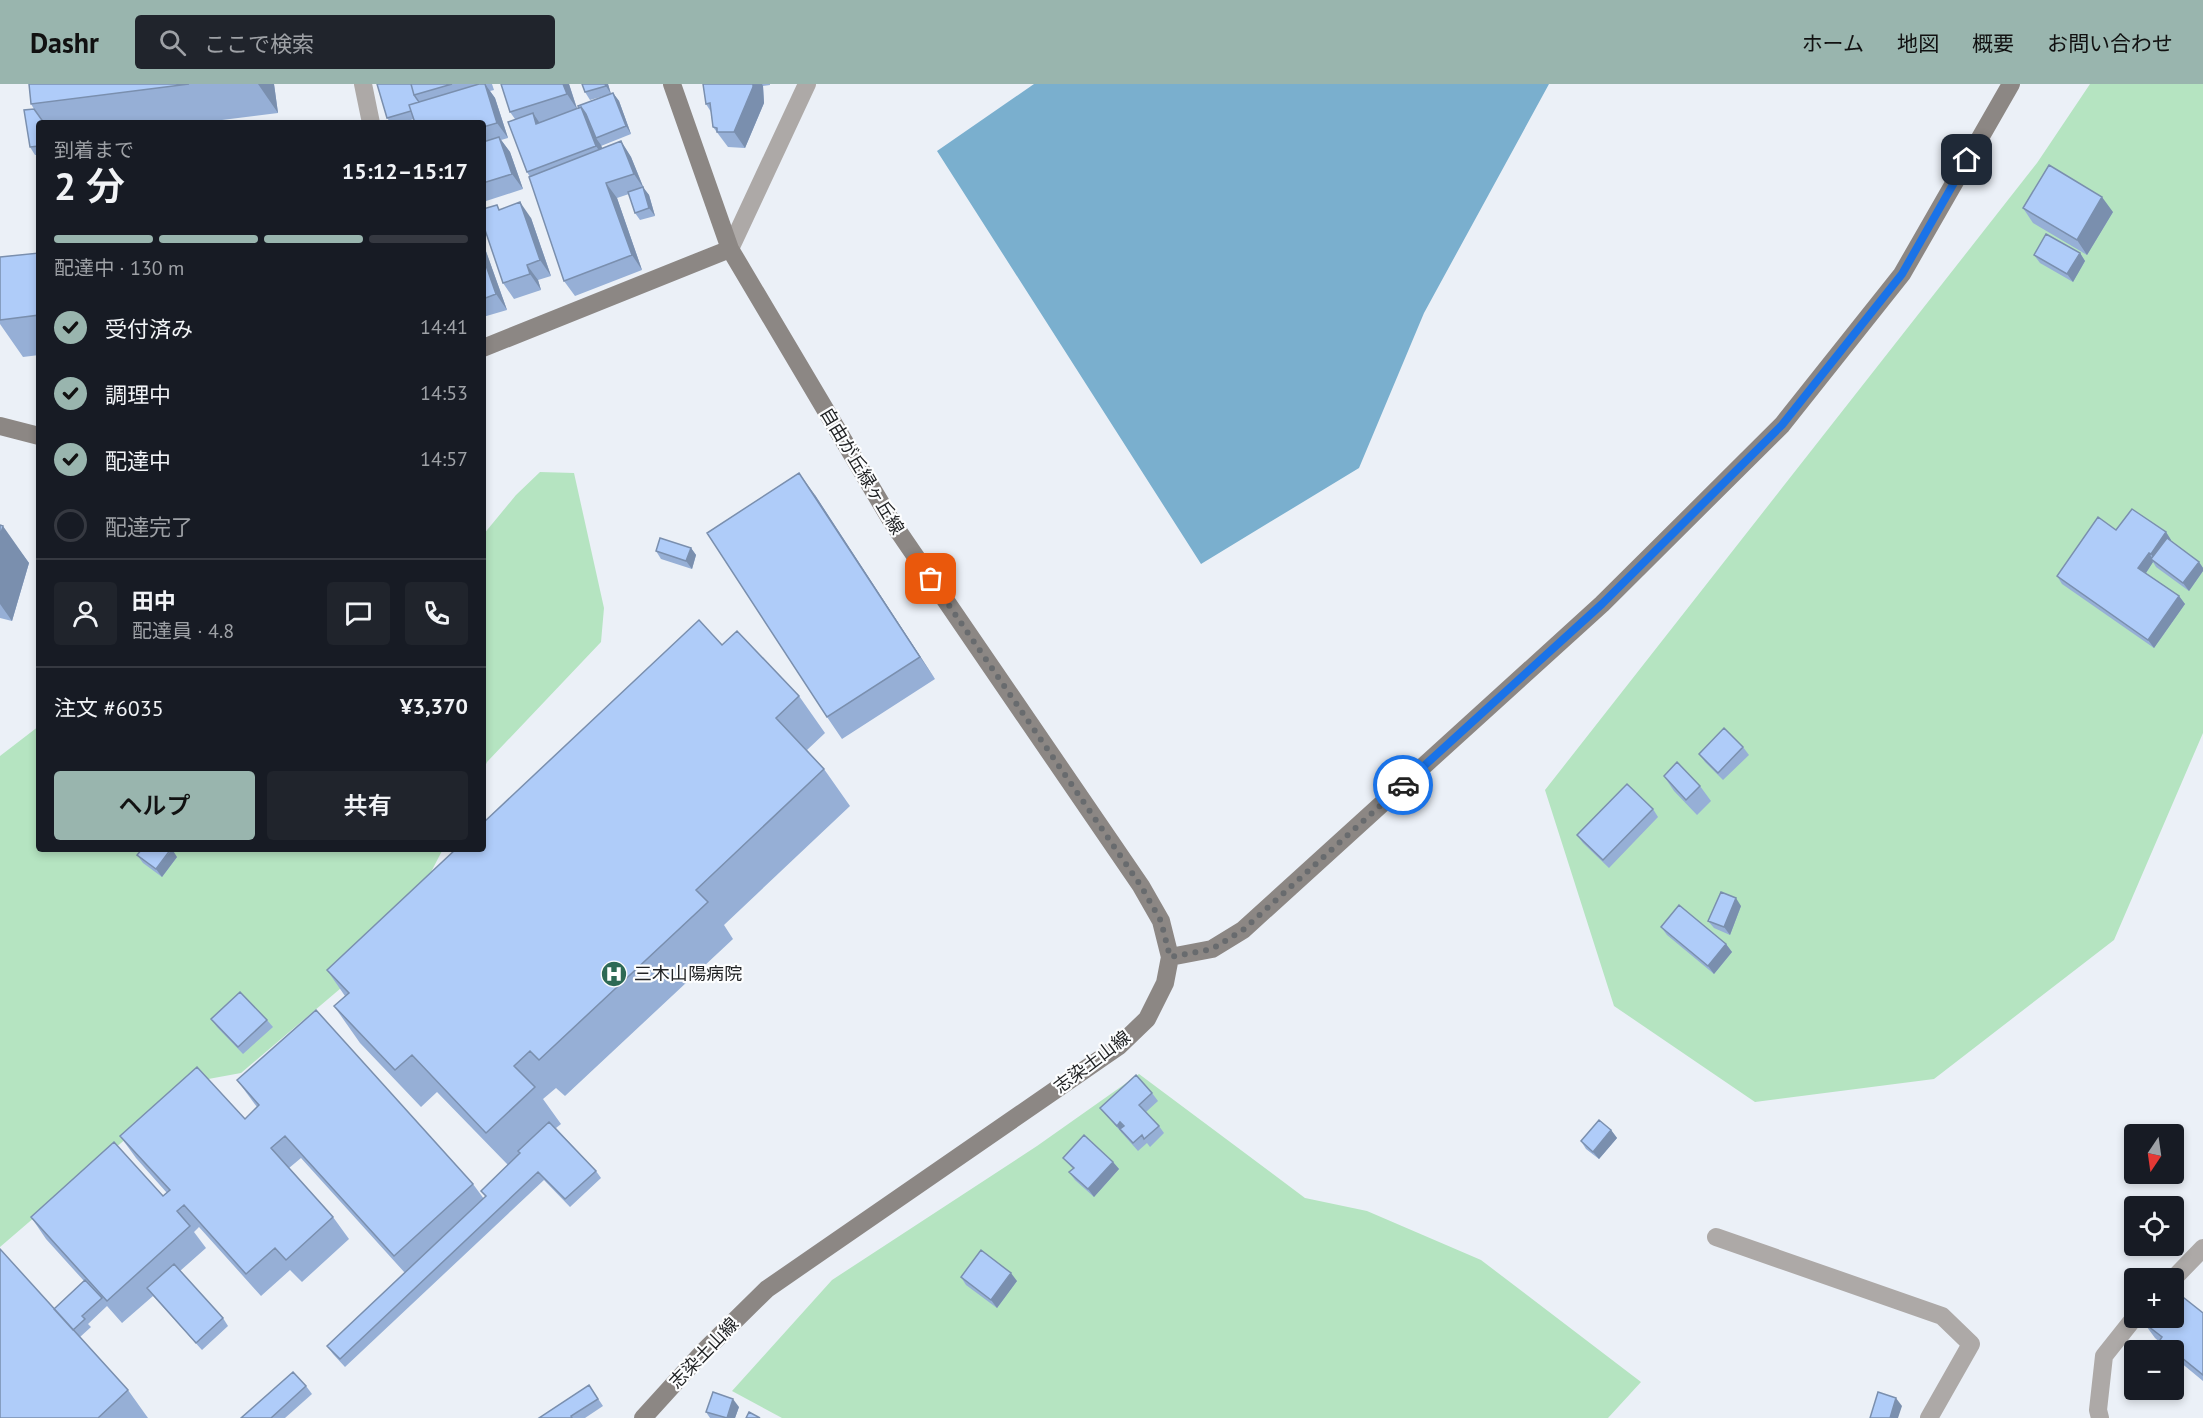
<!DOCTYPE html>
<html lang="ja">
<head>
<meta charset="utf-8">
<style>
	:root { --surface:#171b24; --page:#20242c; --text:#f1f3f6; --muted:#9ea1a6; --line:#363941; --accent:#99b5ae }
	body { margin:0; font-family:"PT Sans","Noto Sans JP",sans-serif; background:var(--page); color:var(--text); height:100vh; display:flex; flex-direction:column; font-size:22px; white-space:nowrap }
	* { box-sizing:border-box; margin:0 }
	p { font-size:20px; color:var(--muted) }
	.icon { flex:none; width:33px; height:33px; fill:none; stroke:currentColor; stroke-width:2; stroke-linecap:round; stroke-linejoin:round }
	.map { position:relative; flex:1; overflow:hidden }
	.side { position:absolute; left:36px; top:36px; width:450px; height:732px; display:flex; flex-direction:column; background:var(--surface); border-radius:6px; box-shadow:0 3px 9px #0003 }
	.side>* { flex:none }
	.needle { width:39px; rotate:193deg }
	.fabs { position:absolute; left:2124px; top:1040px; display:grid; gap:12px }
	.fabs a { display:grid; place-items:center; width:60px; height:60px; border-radius:6px; background:var(--surface); box-shadow:0 3px 9px #0003; font-size:30px }
	.pin { position:absolute; display:grid; place-items:center; width:51px; height:51px; color:#fff; margin:-26px; border-radius:12px; box-shadow:0 3px 9px #0006 }
	.courier { position:absolute; display:grid; place-items:center; width:60px; height:60px; margin:-30px; border:4px solid #1a73e8; border-radius:50%; background:#fff; color:#222; box-shadow:0 2px 8px #0007 }
	.summary em { font-style:normal; font-weight:600 }
	.summary div { display:flex; flex-direction:column-reverse }
	.summary { display:flex; align-items:center; justify-content:space-between; height:102px; padding:0 18px }
	h1 { font-size:39px; font-weight:600; line-height:45px }
	.bar { display:grid; grid-template-columns:repeat(4,1fr); gap:9px 6px; align-content:center; height:72px; padding:0 18px }
	.bar i { height:8px; border-radius:4px; background:var(--line) }
	.bar .current { background:var(--accent) }
	.bar p { grid-column:span 4 }
	.line { display:flex; align-items:center; gap:15px; padding:0 18px; border-top:2px solid var(--line) }
	.line div { flex:1 }
	.round { display:grid; place-items:center; flex:none; width:63px; height:63px; border-radius:6px; background:var(--page) }
	ol { padding:0 18px; list-style:none }
	li { display:flex; align-items:center; gap:18px; height:66px }
	li p { margin-inline-start:auto }
	li .icon { padding:6px; border-radius:50%; background:var(--accent); color:#111; stroke-width:4 }
	li:last-child { color:var(--muted) }
	li i { width:33px; height:33px; border:3px solid var(--line); border-radius:50% }
	.action { display:flex; gap:12px; margin-top:auto; padding:12px 18px }
	.action a { flex:1; height:69px; border-radius:6px; background:var(--accent); color:#111; font-size:24px; font-weight:600; line-height:69px; text-align:center }
	.action a+a { background:var(--page); color:var(--text) }
	header { display:flex; align-items:center; gap:36px; box-sizing:border-box; height:84px; padding:0 30px; background:var(--accent); color:#111 }
	header strong { font-size:28px }
	nav { display:flex; gap:33px; margin-inline-start:auto; font-size:21px }
	.search { width:420px; height:54px; background:var(--page); display:flex; align-items:center; gap:15px; box-sizing:border-box; padding:0 21px; border-radius:6px; color:var(--muted); font-size:22px }
	.map>svg:first-child { display:block }
	.green { fill:#b5e4c1 }
	.water { fill:#7aafce }
	.lines { fill:none; stroke-linecap:round; stroke-linejoin:round }
	.street { stroke:#ada9a7; stroke-width:18 }
	.secondary { stroke:#8c8784; stroke-width:18 }
	.wall { fill:#96afd6 }
	.shaded-wall { fill:#7a8fae }
	.building { fill:#afccf9; stroke:#7a8fae; stroke-width:1.5 }
	.done { stroke:#686b6e; stroke-width:6; stroke-dasharray:0 10.8 }
	.route { stroke:#1a73e8; stroke-width:8 }
	.labels { text-anchor:middle; stroke-width:4.5; stroke-linejoin:round; paint-order:stroke }
	.street-label { font-size:18px; fill:#212325; stroke:#fcfdfe }
	.poi-label { font-size:18px; fill:#212325; stroke:#fcfdfe; text-anchor:start }
</style>
</head>
<body>
<header>
<strong>Dashr</strong>
<div class="search"><svg class="icon" aria-label="search" viewBox="0 0 24 24"><circle cx="10" cy="10" r="6"/><path d="M15 15l6 6"/></svg>ここで検索</div>
<nav><a>ホーム</a><a>地図</a><a>概要</a><a>お問い合わせ</a></nav>
</header>
<div class="map">
<svg width="2203" height="1334" viewBox="0 0 2203 1334">
	<rect width="100%" height="100%" fill="#ebf0f7"/>
	<path class="green" d="M 2090,0 L 2203,0 L 2203,649 L 2114,856 L 1934,995 L 1755,1018 L 1614,922 L 1545,706 L 2037,79 Z
		M 540,388 L 574,389 L 604,524 L 601,558 L 487,678 L 483,687 L 483,451 L 516,411 Z
		M 39,642 L 39,765 L 443,765 L 394,859 L 241,989 L 192,998 L 0,1163 L 0,672 Z
		M 1139,990 L 1305,1114 L 1367,1127 L 1481,1176 L 1641,1298 L 1608,1334 L 782,1334 L 732,1307 L 832,1196 L 1037,1062 Z"/>
	<path class="water" d="M 1034,0 L 1549,0 L 1424,229 L 1359,384 L 1201,480 L 937,67 Z"/>
	<g class="lines">
		<path class="street" d="M 363,0 L 371,39
			M 730,165 L 807,0
			M 1716,1153 L 1942,1232 L 1971,1260 L 1929,1334
			M 2174,1194 L 2203,1164
			M 2100,1334 L 2098,1326 L 2104,1272 L 2135,1233"/>
		<path class="secondary" d="M 483,264 L 730,165
			M 0,342 L 39,352
			M 1170,873 L 1212,865 L 1243,846 L 1602,520 L 1782,341 L 1902,190 L 2011,0
			M 643,1334 L 703,1268 L 767,1205 L 1119,962 L 1147,935 L 1165,899 L 1170,873 L 1161,837 L 1141,802 L 892,438 L 730,165 L 672,0"/>
	</g>
	<path class="wall" d="M 29,0 L 274,0 L 278,29 L 198,39 L 39,39 L 39,71 L 35,71 L 30,63 L 34,25 L 31,20 Z
		M 377,0 L 492,0 L 494,6 L 490,7 L 495,14 L 508,54 L 501,56 L 510,68 L 523,105 L 483,118 L 483,39 L 414,35 L 401,39 L 391,39 L 387,34 Z
		M 501,0 L 569,0 L 577,24 L 613,9 L 619,17 L 631,50 L 601,62 L 601,61 L 602,65 L 621,57 L 631,73 L 644,105 L 649,111 L 655,132 L 640,136 L 635,129 L 629,110 L 617,114 L 642,186 L 575,212 L 564,197 L 530,93 L 527,88 L 515,35 L 510,28 Z
		M 582,0 L 608,0 L 611,10 L 590,16 L 585,8 Z
		M 703,0 L 770,0 L 770,1 L 763,2 L 764,19 L 745,64 L 728,63 L 713,43 L 711,28 L 706,20 Z
		M 2023,124 L 2113,128 L 2087,171 L 2033,139 Z
		M 500,126 L 531,134 L 551,192 L 538,196 L 541,206 L 514,215 L 503,199 Z
		M 483,159 L 507,226 L 483,233 Z
		M 39,169 L 39,271 L 23,273 L 0,240 L 0,173 Z
		M 2080,169 L 2085,177 L 2073,198 L 2040,179 L 2034,171 Z
		M 815,411 L 935,595 L 842,655 L 827,633 Z
		M 0,441 L 29,479 L 12,537 L 0,534 Z
		M 2116,446 L 2166,448 L 2171,456 L 2171,457 L 2199,478 L 2203,484 L 2203,487 L 2189,507 L 2156,483 L 2153,478 L 2146,489 L 2179,512 L 2185,520 L 2154,564 L 2062,500 L 2057,492 Z
		M 691,464 L 696,471 L 692,485 L 661,475 L 656,467 Z
		M 722,561 L 799,612 L 825,649 L 807,666 L 824,685 L 850,722 L 724,841 L 733,855 L 565,1012 L 556,1004 L 543,1015 L 561,1040 L 556,1044 L 596,1087 L 601,1094 L 570,1123 L 544,1096 L 345,1283 L 333,1270 L 327,1262 L 405,1189 L 301,1074 L 289,1084 L 333,1133 L 349,1155 L 302,1198 L 290,1186 L 261,1212 L 199,1143 L 194,1148 L 206,1164 L 180,1187 L 223,1234 L 228,1242 L 202,1266 L 153,1212 L 122,1239 L 107,1222 L 88,1240 L 91,1243 L 80,1253 L 128,1306 L 148,1334 L 0,1334 L 54,1225 L 84,1197 L 46,1155 L 31,1133 L 163,1112 L 167,1109 L 136,1074 L 120,1052 L 245,1035 L 257,1023 L 237,996 L 473,1100 L 484,1115 L 486,1113 L 481,1107 L 508,1081 L 437,1008 L 421,1023 L 360,959 L 334,922 L 345,912 L 327,886 Z
		M 1743,663 L 1749,671 L 1723,696 L 1705,678 L 1699,670 Z
		M 1664,692 L 1700,702 L 1711,717 L 1697,731 L 1674,707 Z
		M 1653,725 L 1658,733 L 1609,784 L 1583,759 L 1577,751 Z
		M 137,771 L 177,773 L 162,793 L 143,779 Z
		M 1741,822 L 1730,851 L 1714,844 L 1708,837 Z
		M 1661,843 L 1726,860 L 1732,868 L 1714,890 L 1667,851 Z
		M 211,935 L 267,936 L 273,943 L 243,970 L 217,943 Z
		M 1152,1009 L 1158,1017 L 1146,1028 L 1159,1042 L 1164,1049 L 1150,1063 L 1147,1059 L 1138,1067 L 1106,1031 L 1100,1024 Z
		M 1611,1046 L 1617,1054 L 1599,1075 L 1586,1065 L 1581,1057 Z
		M 1063,1074 L 1113,1078 L 1119,1085 L 1094,1113 L 1075,1096 L 1069,1088 L 1073,1085 Z
		M 961,1193 L 1017,1197 L 997,1224 L 966,1201 Z
		M 2203,1229 L 2203,1297 L 2174,1273 L 2174,1266 L 2167,1266 L 2163,1261 L 2155,1254 L 2144,1239 Z
		M 589,1301 L 603,1322 L 585,1334 L 539,1334 Z
		M 306,1302 L 312,1310 L 285,1334 L 241,1334 Z
		M 739,1323 L 735,1334 L 710,1334 L 706,1328 Z"/>
	<path class="shaded-wall" d="M 258,0 L 274,0 L 278,29 Z
		M 485,0 L 495,14 L 508,54 L 497,39 Z
		M 563,0 L 569,0 L 577,25 L 567,10 Z
		M 605,0 L 608,0 L 611,10 L 606,2 Z
		M 753,0 L 762,0 L 763,2 L 764,19 L 745,64 L 734,48 Z
		M 613,9 L 619,17 L 631,50 L 626,42 Z
		M 581,23 L 592,38 L 596,54 L 601,61 L 607,78 L 596,62 Z
		M 533,29 L 543,44 L 536,40 Z
		M 499,53 L 510,68 L 523,105 L 512,90 Z
		M 621,57 L 631,73 L 644,105 L 634,90 Z
		M 606,99 L 617,114 L 642,186 L 632,171 Z
		M 643,103 L 649,111 L 655,132 L 649,124 Z
		M 2102,113 L 2113,128 L 2087,171 L 2077,156 Z
		M 520,118 L 531,134 L 551,192 L 540,176 Z
		M 483,159 L 507,226 L 496,210 L 483,173 Z
		M 2080,169 L 2085,177 L 2073,198 L 2067,190 Z
		M 527,181 L 538,196 L 541,206 L 530,190 Z
		M 799,389 L 815,411 L 935,595 L 920,573 Z
		M 3,442 L 29,479 L 12,537 L 0,520 L 0,452 Z
		M 2166,448 L 2171,456 L 2156,478 L 2151,470 Z
		M 691,464 L 696,471 L 692,485 L 686,477 Z
		M 2149,469 L 2154,477 L 2151,475 L 2153,478 L 2144,492 L 2138,484 Z
		M 2199,478 L 2203,484 L 2203,487 L 2189,507 L 2183,499 Z
		M 2179,512 L 2185,520 L 2154,564 L 2148,556 Z
		M 172,765 L 177,773 L 162,793 L 156,785 Z
		M 1736,814 L 1741,822 L 1730,851 L 1724,843 Z
		M 1726,860 L 1732,868 L 1714,890 L 1708,882 Z
		M 1120,1038 L 1126,1046 L 1120,1045 L 1123,1050 L 1117,1042 Z
		M 1611,1046 L 1617,1054 L 1599,1075 L 1593,1068 Z
		M 1113,1078 L 1119,1085 L 1094,1113 L 1088,1105 Z
		M 1011,1189 L 1017,1197 L 997,1224 L 991,1216 Z
		M 1896,1314 L 1902,1322 L 1898,1334 L 1890,1334 Z
		M 733,1315 L 739,1323 L 735,1334 L 727,1334 Z"/>
	<path class="building" d="M 29,0 L 189,0 L 31,20 Z
		M 377,0 L 411,0 L 414,11 L 419,18 L 409,21 L 411,27 L 387,34 Z
		M 411,0 L 452,0 L 414,11 Z
		M 479,0 L 485,0 L 497,39 L 483,43 L 483,39 L 415,39 L 409,21 Z
		M 501,0 L 563,0 L 567,10 L 510,28 Z
		M 582,0 L 605,0 L 606,2 L 585,8 Z
		M 703,0 L 753,0 L 753,3 L 734,48 L 717,48 L 717,44 L 713,43 L 710,19 L 706,20 Z
		M 613,9 L 626,42 L 596,54 L 586,30 L 581,23 L 579,24 L 578,22 Z
		M 581,23 L 596,62 L 527,88 L 508,38 L 533,29 L 536,40 Z
		M 34,25 L 44,39 L 39,39 L 39,62 L 30,63 L 24,26 Z
		M 499,53 L 512,90 L 483,99 L 483,58 Z
		M 621,57 L 634,90 L 606,99 L 632,171 L 564,197 L 529,93 Z
		M 2049,81 L 2102,113 L 2077,156 L 2023,124 Z
		M 643,103 L 649,124 L 635,129 L 628,108 Z
		M 520,118 L 540,176 L 527,181 L 530,190 L 503,199 L 483,140 L 483,125 L 497,121 L 499,126 Z
		M 2046,150 L 2080,169 L 2067,190 L 2034,171 Z
		M 39,169 L 39,231 L 0,236 L 0,173 Z
		M 483,173 L 496,210 L 483,215 Z
		M 799,389 L 920,573 L 827,633 L 707,449 Z
		M 2132,425 L 2166,448 L 2151,470 L 2149,469 L 2138,484 L 2179,512 L 2148,556 L 2057,492 L 2098,433 L 2116,446 Z
		M 0,441 L 3,442 L 0,452 Z
		M 660,454 L 691,464 L 686,477 L 656,467 Z
		M 2167,454 L 2199,478 L 2183,499 L 2151,475 Z
		M 699,536 L 722,561 L 737,547 L 799,612 L 776,634 L 824,685 L 696,806 L 708,818 L 539,976 L 530,967 L 514,982 L 535,1003 L 486,1049 L 412,971 L 395,986 L 334,922 L 349,909 L 327,886 L 456,765 L 483,765 L 483,739 Z
		M 1724,644 L 1743,663 L 1718,689 L 1699,670 Z
		M 1677,678 L 1700,702 L 1686,716 L 1664,692 Z
		M 1627,700 L 1653,725 L 1603,776 L 1577,751 Z
		M 142,765 L 171,765 L 156,785 L 137,771 Z
		M 1721,808 L 1736,814 L 1724,843 L 1708,837 Z
		M 1679,821 L 1726,860 L 1708,882 L 1661,843 Z
		M 240,908 L 267,936 L 238,963 L 211,935 Z
		M 316,926 L 473,1100 L 394,1172 L 285,1052 L 271,1064 L 333,1133 L 286,1176 L 275,1164 L 246,1190 L 184,1121 L 177,1127 L 190,1142 L 107,1217 L 31,1133 L 114,1058 L 163,1112 L 170,1106 L 120,1052 L 197,983 L 245,1035 L 259,1021 L 237,996 Z
		M 1136,991 L 1152,1009 L 1139,1021 L 1159,1042 L 1144,1055 L 1142,1051 L 1133,1059 L 1120,1045 L 1124,1042 L 1120,1038 L 1117,1042 L 1100,1024 Z
		M 1599,1036 L 1611,1046 L 1593,1068 L 1581,1057 Z
		M 549,1038 L 596,1087 L 565,1115 L 538,1088 L 340,1275 L 327,1262 L 486,1112 L 481,1107 L 520,1069 L 518,1067 Z
		M 1084,1051 L 1113,1078 L 1088,1105 L 1069,1088 L 1074,1084 L 1063,1074 Z
		M 0,1165 L 128,1306 L 98,1334 L 0,1334 Z
		M 981,1166 L 1011,1189 L 991,1216 L 961,1193 Z
		M 174,1180 L 223,1234 L 196,1259 L 147,1204 Z
		M 85,1196 L 102,1214 L 82,1232 L 85,1235 L 73,1246 L 54,1225 Z
		M 2174,1206 L 2203,1229 L 2203,1291 L 2160,1256 L 2162,1253 L 2144,1239 L 2149,1233 L 2174,1233 Z
		M 293,1288 L 306,1302 L 271,1334 L 241,1334 Z
		M 589,1301 L 598,1315 L 571,1332 L 572,1334 L 539,1334 Z
		M 713,1308 L 733,1315 L 727,1334 L 706,1328 Z
		M 1878,1308 L 1896,1314 L 1890,1334 L 1870,1334 Z
		M 749,1328 L 760,1334 L 746,1334 Z"/>
	<g class="lines">
		<path class="done" d="M 931,495 L 1141,802 L 1161,837 L 1170,873 L 1212,865 L 1243,846 L 1403,701"/>
		<path class="route" d="M 1403,701 L 1602,520 L 1782,341 L 1902,190 L 1967,76"/>
	</g>
	<defs>
		<g id="hospital-disc" transform="scale(1.35)"><circle r="9.5" fill="#2e6a55" stroke="#fcfdfe"/><path d="M-5-5h3v3.5h4V-5h3V5h-3V1.5h-4V5h-3Z" fill="#fff"/></g>
	</defs>
	<g fill-rule="evenodd">
		<use href="#hospital-disc" x="614" y="890"/>
	</g>
	<g class="labels">
		<g class="street-label">
			<text transform="translate(862 387) rotate(59)" y="6">自由が丘緑ヶ丘線</text>
			<text transform="translate(1092 978) rotate(-37)" y="6">志染土山線</text>
			<text transform="translate(704 1269) rotate(-46)" y="6">志染土山線</text>
		</g>
		<g class="poi-label">
			<text x="634" y="896">三木山陽病院</text>
		</g>
	</g>
</svg>
<div class="fabs">
<a><svg class="needle" viewBox="-14 -14 28 28"><path d="M0-13l5 13h-10z" fill="#e53935"/><path d="M0 13l5-13h-10z" fill="#9ea1a6"/></svg></a>
<a><svg class="icon" aria-label="locate" viewBox="0 0 24 24"><circle cx="12" cy="12" r="6"/><path d="M12 2v4M12 18v4M2 12h4M18 12h4"/></svg></a>
<a>+</a>
<a>−</a>
</div>
<div class="pin" style="left:931px;top:495px;background:#ea580c"><svg class="icon" aria-label="bag" viewBox="0 0 24 24"><path d="M5 8h14l-1 12H6zM9 8a3 3 0 0 1 6 0"/></svg></div>
<div class="pin" style="left:1967px;top:76px;background:#1f2937"><svg class="icon" aria-label="home" viewBox="0 0 24 24"><path d="M3 11l9-7 9 7M6 9v11h12V9"/></svg></div>
<div class="courier" style="left:1403px;top:701px"><svg class="icon" aria-label="car" viewBox="0 0 24 24"><path d="M5 17H2v-5l4-1 3-4h7l3 4 3 1v5h-3M9 17h6M6 11h13"/><circle cx="7" cy="17" r="2"/><circle cx="17" cy="17" r="2"/></svg></div>
<section class="side">
<div class="summary"><div><h1>2 分</h1><p>到着まで</p></div><em>15:12–15:17</em></div>
<div class="bar"><i class="current"></i><i class="current"></i><i class="current"></i><i></i><p>配達中 · 130 m</p></div>
<ol>
<li><svg class="icon" aria-label="check" viewBox="0 0 24 24"><path d="M5 12l5 5 9-10"/></svg>受付済み<p>14:41</p></li>
<li><svg class="icon" aria-label="check" viewBox="0 0 24 24"><path d="M5 12l5 5 9-10"/></svg>調理中<p>14:53</p></li>
<li><svg class="icon" aria-label="check" viewBox="0 0 24 24"><path d="M5 12l5 5 9-10"/></svg>配達中<p>14:57</p></li>
<li><i></i>配達完了</li>
</ol>
<div class="line" style="height:108px"><a class="round"><svg class="icon" aria-label="person" viewBox="0 0 24 24"><circle cx="12" cy="8" r="4"/><path d="M4 21q1-7 8-7t8 7"/></svg></a><div><b>田中</b><p>配達員 · 4.8</p></div><a class="round"><svg class="icon" aria-label="chat" viewBox="0 0 24 24"><path d="M4 5h16v11H9l-5 4z"/></svg></a><a class="round"><svg class="icon" aria-label="phone" viewBox="0 0 24 24"><path d="M5 4h4l2 5-3 2q2 4 5 5l2-3 5 2v4C11 20 4 13 5 4z"/></svg></a></div>
<div class="line" style="height:78px"><div>注文 #6035</div><b>¥3,370</b></div>
<div class="action"><a>ヘルプ</a><a>共有</a></div>
</section>
</div>
</body>
</html>
